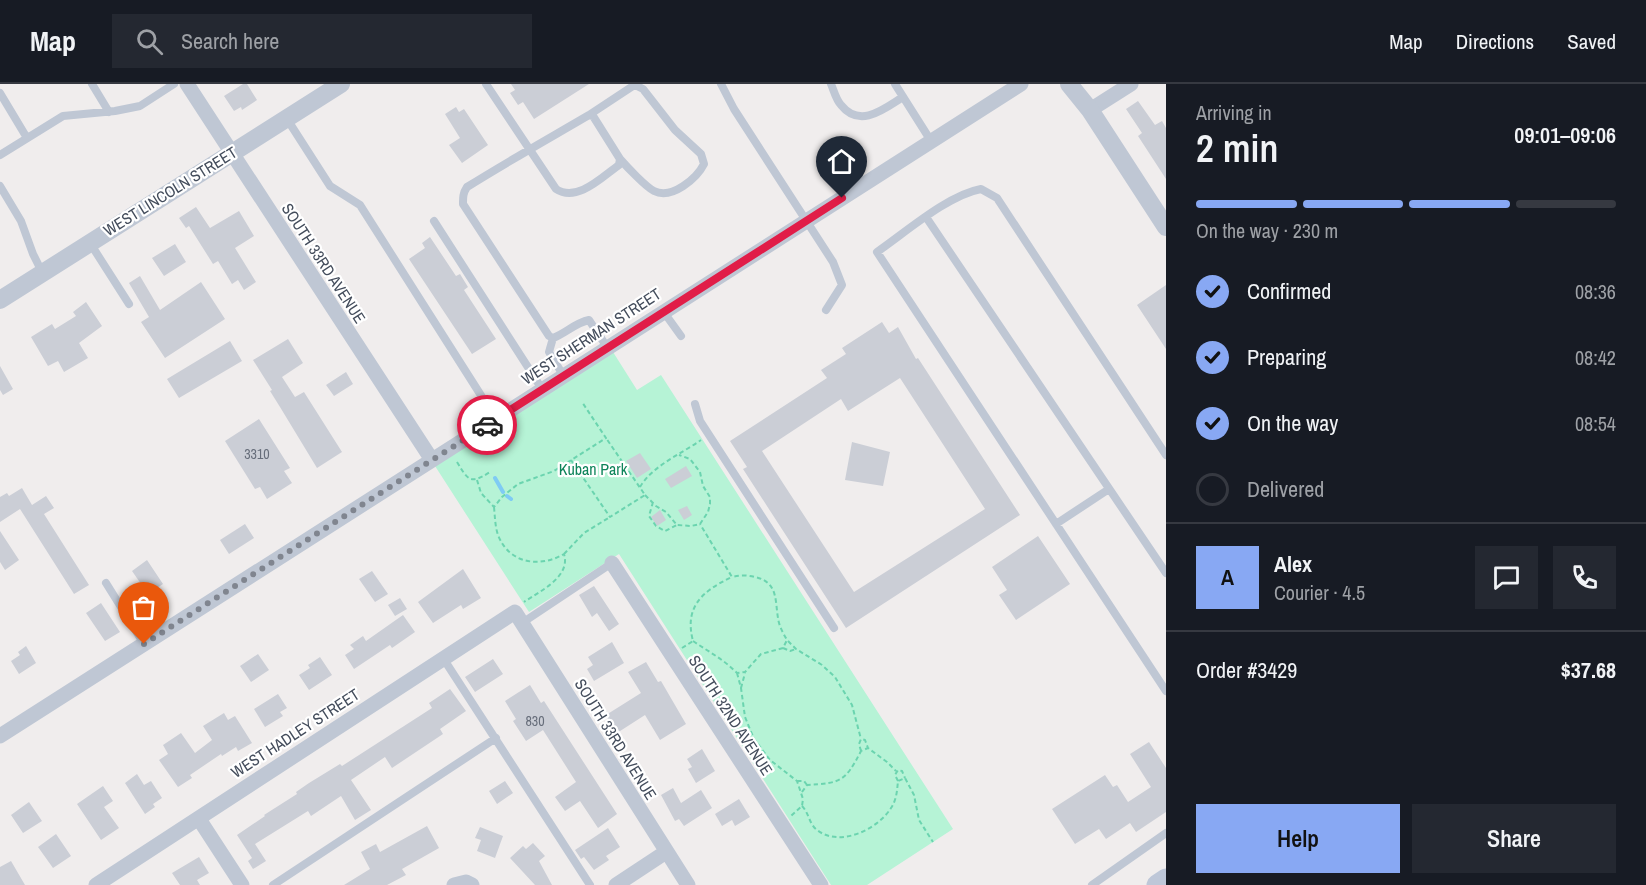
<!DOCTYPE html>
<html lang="en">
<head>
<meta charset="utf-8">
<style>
	:root { --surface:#171b24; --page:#242831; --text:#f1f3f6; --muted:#9ea1a6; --line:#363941; --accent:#88a8f3 }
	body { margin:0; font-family:"Archivo Narrow",sans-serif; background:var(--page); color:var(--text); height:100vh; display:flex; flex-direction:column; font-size:22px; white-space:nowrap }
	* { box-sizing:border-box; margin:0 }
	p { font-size:20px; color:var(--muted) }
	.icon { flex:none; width:33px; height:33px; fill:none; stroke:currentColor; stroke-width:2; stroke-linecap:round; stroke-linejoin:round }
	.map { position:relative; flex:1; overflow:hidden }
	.details { display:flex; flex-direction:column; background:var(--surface); width:480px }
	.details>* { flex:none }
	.pin { position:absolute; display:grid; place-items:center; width:51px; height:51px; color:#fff; margin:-62px -26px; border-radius:50% 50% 50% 0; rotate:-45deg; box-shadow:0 0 6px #0007 }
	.pin .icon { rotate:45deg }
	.courier { position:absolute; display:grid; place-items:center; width:60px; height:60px; margin:-30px; border:4px solid #e11d48; border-radius:50%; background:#fff; color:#222; box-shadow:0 2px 8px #0007 }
	.head em { font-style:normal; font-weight:600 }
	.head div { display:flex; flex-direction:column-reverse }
	.head { display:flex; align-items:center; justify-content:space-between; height:102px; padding:0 30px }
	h1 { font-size:39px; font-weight:600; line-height:45px }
	.bar { display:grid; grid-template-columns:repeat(4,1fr); gap:9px 6px; align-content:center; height:72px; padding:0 30px }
	.bar i { height:8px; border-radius:4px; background:var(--line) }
	.bar .current { background:var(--accent) }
	.bar p { grid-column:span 4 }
	.line { display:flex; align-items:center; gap:15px; padding:0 30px; border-top:2px solid var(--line) }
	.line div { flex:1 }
	.round { display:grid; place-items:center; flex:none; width:63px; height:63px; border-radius:0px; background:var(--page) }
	ol { padding:0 30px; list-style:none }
	li { display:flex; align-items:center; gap:18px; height:66px }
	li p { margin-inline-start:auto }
	li .icon { padding:6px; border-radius:50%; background:var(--accent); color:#111; stroke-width:4 }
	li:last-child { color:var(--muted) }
	li i { width:33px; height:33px; border:3px solid var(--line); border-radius:50% }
	.primary-button { display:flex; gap:12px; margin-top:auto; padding:12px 30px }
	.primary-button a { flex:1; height:69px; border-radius:0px; background:var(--accent); color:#111; font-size:24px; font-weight:600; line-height:69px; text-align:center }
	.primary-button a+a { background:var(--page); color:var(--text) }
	header { display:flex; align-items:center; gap:36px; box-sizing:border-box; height:84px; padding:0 30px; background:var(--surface); border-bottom:2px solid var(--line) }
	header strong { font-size:28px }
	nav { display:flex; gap:33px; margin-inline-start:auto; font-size:21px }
	.search { width:420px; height:54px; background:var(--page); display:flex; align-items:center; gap:15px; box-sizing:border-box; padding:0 21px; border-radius:0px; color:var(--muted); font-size:22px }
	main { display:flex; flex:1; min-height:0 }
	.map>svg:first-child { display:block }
	.green { fill:#b6f3d6 }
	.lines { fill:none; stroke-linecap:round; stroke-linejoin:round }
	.stream { stroke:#7fcbf4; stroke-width:4 }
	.building { fill:#cbced6; fill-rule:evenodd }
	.path { stroke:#6bd4af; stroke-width:2; stroke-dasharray:4.5 3; stroke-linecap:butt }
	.service { stroke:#bfc7d4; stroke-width:8 }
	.minor { stroke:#bfc7d4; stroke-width:15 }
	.tertiary { stroke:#bfc7d4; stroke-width:18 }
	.secondary { stroke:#bec7d8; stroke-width:21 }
	.done { stroke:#80858f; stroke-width:6; stroke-dasharray:0 10.8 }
	.route { stroke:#e11d48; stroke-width:8 }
	.labels { text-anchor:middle; stroke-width:4.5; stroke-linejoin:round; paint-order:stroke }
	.number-label { font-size:14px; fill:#666d7a }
	.street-label { font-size:16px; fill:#444d5c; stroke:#fff }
	.park-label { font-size:16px; fill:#0e845a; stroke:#fff }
</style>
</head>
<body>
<header>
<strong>Map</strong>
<div class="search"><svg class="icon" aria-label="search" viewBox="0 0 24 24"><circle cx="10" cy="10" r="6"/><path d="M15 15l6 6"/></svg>Search here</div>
<nav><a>Map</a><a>Directions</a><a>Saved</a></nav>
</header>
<main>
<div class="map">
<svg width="1166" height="801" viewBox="0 0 1166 801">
	<rect width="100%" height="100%" fill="#f0eded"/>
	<path class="green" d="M 613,268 L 637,306 L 661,291 L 953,745 L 867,801 L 831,801 L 619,470 L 529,528 L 435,382 Z"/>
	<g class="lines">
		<path class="stream" d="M 495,394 L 503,408
			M 507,412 L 511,415"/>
	</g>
	<path class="building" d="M 243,0 L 247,0 L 257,16 L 242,26 L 241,23 L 234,27 L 224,12 Z
		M 511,0 L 589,0 L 534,35 L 523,18 L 518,21 L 510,9 L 515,6 Z
		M 1138,17 L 1155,41 L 1162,37 L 1166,44 L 1166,95 L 1138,52 L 1142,49 L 1126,25 Z
		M 456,23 L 459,28 L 464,25 L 488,61 L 462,79 L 449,61 L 460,54 L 445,30 Z
		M 196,123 L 210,144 L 239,127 L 254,152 L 235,164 L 256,198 L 244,206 L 238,196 L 232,200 L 218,177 L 213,180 L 189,142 L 186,144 L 179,134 Z
		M 430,153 L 456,192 L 460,190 L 468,203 L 464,206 L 496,255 L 472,270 L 409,175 L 425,164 L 422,159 Z
		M 175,160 L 186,178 L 164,192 L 152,174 Z
		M 140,192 L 160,226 L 201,198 L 225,235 L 165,274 L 141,238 L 149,233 L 129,199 Z
		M 1166,201 L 1166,265 L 1137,221 Z
		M 86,218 L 102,242 L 79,259 L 88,274 L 64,288 L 58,277 L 48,282 L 31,253 L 52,240 L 55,245 L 76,232 L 73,228 Z
		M 882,238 L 889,249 L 898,243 L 916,275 L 918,274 L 1020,431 L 846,544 L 743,385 L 747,383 L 730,357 L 827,294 L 821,286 L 846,270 L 842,264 ZM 900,294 L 985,425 L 854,508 L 762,367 L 841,315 L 848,327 Z
		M 288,255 L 303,279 L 282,293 L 295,313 L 304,308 L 342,368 L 317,384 L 280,323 L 270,307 L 272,306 L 253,276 Z
		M 230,257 L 242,277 L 179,314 L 167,295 Z
		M 0,282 L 13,305 L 3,311 L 0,306 Z
		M 346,288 L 353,300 L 334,312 L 326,301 Z
		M 259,335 L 290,384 L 284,387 L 292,399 L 267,415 L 260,403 L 255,405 L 225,357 Z
		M 852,358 L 890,368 L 883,402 L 845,396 Z
		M 640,369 L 651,385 L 637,394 L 626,377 Z
		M 686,382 L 692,392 L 671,404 L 665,395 Z
		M 22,404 L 32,421 L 46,412 L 54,424 L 44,430 L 89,501 L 74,510 L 20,425 L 0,438 L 0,413 L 7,409 L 9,412 Z
		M 687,422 L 692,431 L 684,436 L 678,426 Z
		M 660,426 L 666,436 L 657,442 L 651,433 Z
		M 245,440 L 254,454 L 229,470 L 220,456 Z
		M 0,447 L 19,476 L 5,486 L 0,478 Z
		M 1038,452 L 1070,500 L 1016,536 L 999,511 L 1007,506 L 992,483 Z
		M 147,476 L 163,500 L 148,510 L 132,487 Z
		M 463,485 L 481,514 L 463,525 L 461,521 L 433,539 L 418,518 Z
		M 372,487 L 388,510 L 375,518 L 359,495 Z
		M 594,502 L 619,540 L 609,547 L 597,529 L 592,533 L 579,511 Z
		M 400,514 L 407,525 L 395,532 L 388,521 Z
		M 101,519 L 120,548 L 105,557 L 86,529 Z
		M 403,531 L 415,548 L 392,564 L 390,561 L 354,585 L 345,571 L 354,565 L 350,561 L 363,552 L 366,557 Z
		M 612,558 L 624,579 L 594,597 L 587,585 L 593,581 L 588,573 Z
		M 26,562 L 36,579 L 19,590 L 11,577 L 20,571 L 18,568 Z
		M 258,570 L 269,586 L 251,598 L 240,582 Z
		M 320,573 L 332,591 L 309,606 L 299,591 L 310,584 L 308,581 Z
		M 493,575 L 503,590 L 475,608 L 465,593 Z
		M 646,578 L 658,598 L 661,597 L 686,640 L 660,656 L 645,631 L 617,649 L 606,631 L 641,609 L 628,588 Z
		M 530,601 L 541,619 L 544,617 L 617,730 L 598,744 L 580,717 L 565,727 L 555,713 L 576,698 L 543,646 L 526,657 L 513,637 L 516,635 L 505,617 Z
		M 450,605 L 466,627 L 440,645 L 443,650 L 392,684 L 385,673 L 351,696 L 371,726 L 355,736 L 341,712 L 311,732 L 308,727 L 255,760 L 266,777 L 253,785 L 248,777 L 252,774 L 237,751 L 265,732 L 264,731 L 297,710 L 296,708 L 309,699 L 340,680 L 342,682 L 432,624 L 429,619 Z
		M 278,610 L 287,624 L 280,628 L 283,632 L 265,643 L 254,625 Z
		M 224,629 L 228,636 L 235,632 L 252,659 L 238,667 L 236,663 L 222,672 L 221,670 L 190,691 L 192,694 L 178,703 L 159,676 L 168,670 L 163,661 L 181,649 L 195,669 L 212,656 L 203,642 Z
		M 1149,658 L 1166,684 L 1166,728 L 1136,748 L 1130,739 L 1106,755 L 1099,745 L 1075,760 L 1052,725 L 1105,691 L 1113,703 L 1117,701 L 1128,718 L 1151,703 L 1130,670 Z
		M 702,665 L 715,687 L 696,699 L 688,685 L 692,683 L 687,675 Z
		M 137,690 L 144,701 L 151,697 L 162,714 L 153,720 L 155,723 L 145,730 L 125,699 Z
		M 505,697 L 513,709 L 497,720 L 489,707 Z
		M 103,702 L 113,717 L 104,723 L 119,744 L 101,756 L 77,720 Z
		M 673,704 L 681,719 L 701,706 L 712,724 L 684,742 L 679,735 L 675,737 L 661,711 Z
		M 739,715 L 750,733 L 735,742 L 732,736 L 722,742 L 715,730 Z
		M 29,718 L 42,737 L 23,749 L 11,731 Z
		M 427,742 L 439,764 L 402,785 L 406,791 L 387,801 L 344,801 L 370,785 L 361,768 L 376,760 L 380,768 Z
		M 480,743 L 503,752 L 495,774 L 477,767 L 481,756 L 475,754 Z
		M 608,744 L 620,763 L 606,772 L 609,776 L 594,786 L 584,773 L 581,775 L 575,766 Z
		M 56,750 L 71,772 L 53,784 L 38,763 Z
		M 533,759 L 545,772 L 539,777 L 552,801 L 535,801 L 510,774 L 523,762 L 526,765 Z
		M 199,773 L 209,789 L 197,796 L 200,801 L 180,801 L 172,789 Z
		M 11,777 L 25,801 L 0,801 L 0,783 Z"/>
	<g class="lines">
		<path class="path" d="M 571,376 L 610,433 L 645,411 L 606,354
			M 457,378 C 468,396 470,401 490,388
			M 477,396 L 481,409 L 494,423 L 502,413 L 518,400 L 554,387 L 606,354 L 582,318
			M 640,403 C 652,382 681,370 701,356
			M 645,411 L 656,422 L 666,428 L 677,441 L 691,442 L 700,440 L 708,428 L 710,420 L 710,413 L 703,402 L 700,388 L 690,375 L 679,371
			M 653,418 L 649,432 L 656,442 L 665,447 L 677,441
			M 494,423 C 495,433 495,442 498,451 C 509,480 540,484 564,470 C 571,493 540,507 524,518
			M 564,470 L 584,449 L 610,433
			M 693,557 C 709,568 723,575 737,589 L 745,588 L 761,570 L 783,564 L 787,556 C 783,549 779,542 778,534 C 775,516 778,498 755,493 C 748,491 739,491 732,493
			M 788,557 L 796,565 L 822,581 L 835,593 L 852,621 L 861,655
			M 682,564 L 693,557 C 684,523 702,507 732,493 L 700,440
			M 783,564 L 790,567 L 796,565
			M 737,589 L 741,604 L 745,633 L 754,655 L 770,676 L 797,697 L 803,715 L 802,722 L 791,732
			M 741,604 L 745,589
			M 861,667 L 859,660 L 861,655 L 865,656 L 868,664
			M 797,697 L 804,697 L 807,701
			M 898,697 L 895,691 L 898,686 L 902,687 L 905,694
			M 802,708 L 807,701 C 841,699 845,698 861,667 L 868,664 L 887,678 L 896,687
			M 802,722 C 809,729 809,740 817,746 C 840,764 878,745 891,724 C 897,715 897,706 898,697 L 905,694 L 914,711 L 919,736 L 933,758"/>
		<path class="service" d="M 92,0 L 109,28
			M 486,0 L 556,105 C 577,119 602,93 619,81 L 620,75 L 593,32 L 589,31 C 548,55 507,78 467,103 C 463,109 463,113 463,120 L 549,252 L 553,254 C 566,249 575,239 589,236 L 607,263
			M 721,0 L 734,25 L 833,178 L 842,201 L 826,226
			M 831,0 C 834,7 836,16 841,21 C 860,45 884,25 903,13
			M 895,0 L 931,57
			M 0,9 L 27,54
			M 589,31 L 633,2 L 637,2 L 643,5 L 675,46 L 701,70 L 704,80 C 697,94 672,116 654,107 C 646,103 627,83 620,75
			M 287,35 L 330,102 L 360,121 L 496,335
			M 0,71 L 63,32 L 115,27 L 140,22 L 174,0
			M 0,102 L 21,137 L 33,170 L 42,188
			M 926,133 L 1166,489
			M 434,137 L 542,305
			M 90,159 L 129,220
			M 663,227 L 681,252
			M 553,254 L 549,268 L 563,291
			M 695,320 L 700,337 L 834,544
			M 1166,371 L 997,114 L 981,105 C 948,111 906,148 877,168 L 1166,607
			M 1056,440 L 1109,405
			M 106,499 L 144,560
			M 522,539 L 612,479
			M 443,574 L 590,801
			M 273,801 L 496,654
			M 1092,801 L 1166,749"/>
		<path class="minor" d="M 187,0 L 432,376
			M 1090,26 L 1131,0
			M 612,479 L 821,801
			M 0,652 L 1021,0
			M 199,735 L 242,801
			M 96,801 L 515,528 L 688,801
			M 454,801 L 466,798 L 472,801
			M 616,801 L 666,768"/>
		<path class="tertiary" d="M 1069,0 L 1090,26 L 1166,143
			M 0,216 L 341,0"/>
		<path class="secondary" d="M 1157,801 L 1166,795"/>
	</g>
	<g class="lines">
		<path class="done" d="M 144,560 L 487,341"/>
		<path class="route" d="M 487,341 L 842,114"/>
	</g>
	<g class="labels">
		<g class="number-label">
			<text x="257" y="375">3310</text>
			<text x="535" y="642">830</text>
		</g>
		<g class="street-label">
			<text transform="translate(170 107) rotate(-32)" y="6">WEST LINCOLN STREET</text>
			<text transform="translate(324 179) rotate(57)" y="6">SOUTH 33RD AVENUE</text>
			<text transform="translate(591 252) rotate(-33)" y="6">WEST SHERMAN STREET</text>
			<text transform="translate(731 631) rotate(57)" y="6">SOUTH 32ND AVENUE</text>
			<text transform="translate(295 649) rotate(-33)" y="6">WEST HADLEY STREET</text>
			<text transform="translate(616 655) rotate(58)" y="6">SOUTH 33RD AVENUE</text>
		</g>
		<g class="park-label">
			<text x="593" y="391">Kuban Park</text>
		</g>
	</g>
</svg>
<div class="pin" style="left:144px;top:560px;background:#ea580c"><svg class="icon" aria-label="bag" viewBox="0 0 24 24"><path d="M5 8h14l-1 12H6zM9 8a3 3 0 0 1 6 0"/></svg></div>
<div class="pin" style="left:842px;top:114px;background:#1f2937"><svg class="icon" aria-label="home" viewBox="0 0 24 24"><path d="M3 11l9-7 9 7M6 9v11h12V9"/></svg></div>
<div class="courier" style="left:487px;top:341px"><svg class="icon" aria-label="car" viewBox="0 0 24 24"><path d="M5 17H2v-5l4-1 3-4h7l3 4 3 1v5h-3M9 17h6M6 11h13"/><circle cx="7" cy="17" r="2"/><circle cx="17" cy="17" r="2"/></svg></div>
</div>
<section class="details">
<div class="head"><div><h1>2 min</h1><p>Arriving in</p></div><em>09:01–09:06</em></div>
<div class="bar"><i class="current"></i><i class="current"></i><i class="current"></i><i></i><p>On the way · 230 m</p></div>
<ol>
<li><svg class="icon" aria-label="check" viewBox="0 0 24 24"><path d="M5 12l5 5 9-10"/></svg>Confirmed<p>08:36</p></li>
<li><svg class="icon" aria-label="check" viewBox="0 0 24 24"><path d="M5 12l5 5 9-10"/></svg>Preparing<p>08:42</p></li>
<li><svg class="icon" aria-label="check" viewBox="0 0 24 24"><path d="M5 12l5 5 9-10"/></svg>On the way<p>08:54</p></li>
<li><i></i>Delivered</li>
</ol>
<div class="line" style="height:108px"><b class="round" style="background:var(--accent);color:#111">A</b><div><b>Alex</b><p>Courier · 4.5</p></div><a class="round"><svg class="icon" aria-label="chat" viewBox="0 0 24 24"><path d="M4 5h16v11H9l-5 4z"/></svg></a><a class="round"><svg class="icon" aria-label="phone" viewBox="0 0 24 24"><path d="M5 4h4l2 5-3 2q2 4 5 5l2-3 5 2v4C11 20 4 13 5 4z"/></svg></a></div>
<div class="line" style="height:78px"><div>Order #3429</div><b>$37.68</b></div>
<div class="primary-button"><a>Help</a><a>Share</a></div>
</section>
</main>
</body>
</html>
